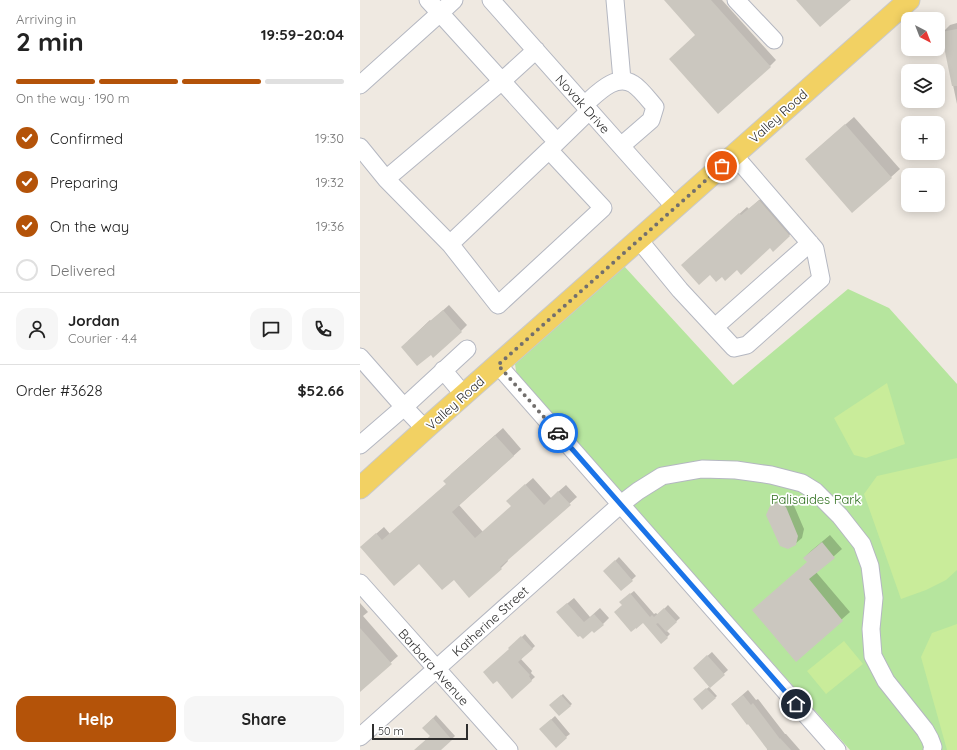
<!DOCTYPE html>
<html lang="en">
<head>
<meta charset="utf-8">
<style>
	:root { --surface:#fff; --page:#f6f6f6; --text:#222; --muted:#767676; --line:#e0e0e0; --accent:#b45309 }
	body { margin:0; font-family:Quicksand,sans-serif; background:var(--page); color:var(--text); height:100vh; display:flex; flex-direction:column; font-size:15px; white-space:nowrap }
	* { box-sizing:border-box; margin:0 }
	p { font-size:13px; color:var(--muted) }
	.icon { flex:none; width:22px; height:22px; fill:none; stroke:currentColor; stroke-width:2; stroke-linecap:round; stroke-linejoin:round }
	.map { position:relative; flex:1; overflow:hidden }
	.details { display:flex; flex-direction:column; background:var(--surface); width:360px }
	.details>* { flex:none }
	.needle { width:26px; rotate:138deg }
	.buttons { position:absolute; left:541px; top:12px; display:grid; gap:8px }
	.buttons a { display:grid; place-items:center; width:44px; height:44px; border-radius:8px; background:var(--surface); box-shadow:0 2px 10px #0003; font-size:20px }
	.scale { position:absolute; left:12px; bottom:10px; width:96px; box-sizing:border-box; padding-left:4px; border:2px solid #2e2e2e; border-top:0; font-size:11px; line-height:14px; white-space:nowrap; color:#2e2e2e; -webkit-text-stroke:3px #fff; paint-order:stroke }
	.pin { position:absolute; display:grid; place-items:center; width:34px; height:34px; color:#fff; margin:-17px; border:2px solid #fff; border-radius:50%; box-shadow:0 1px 4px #0007 }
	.courier { position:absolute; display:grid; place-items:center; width:40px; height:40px; margin:-20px; border:3px solid #1a73e8; border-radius:50%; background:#fff; color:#222; box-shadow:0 1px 5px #0007 }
	.overview em { font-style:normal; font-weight:800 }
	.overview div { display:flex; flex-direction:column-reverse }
	.overview { display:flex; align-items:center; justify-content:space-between; height:68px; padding:0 16px }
	h1 { font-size:26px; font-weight:800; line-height:30px }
	.bar { display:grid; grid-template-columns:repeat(4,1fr); gap:6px 4px; align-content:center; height:48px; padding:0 16px }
	.bar i { height:5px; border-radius:3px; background:var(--line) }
	.bar .on { background:var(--accent) }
	.bar p { grid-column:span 4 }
	.line { display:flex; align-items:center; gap:10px; padding:0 16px; border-top:1px solid var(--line) }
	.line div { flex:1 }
	.round { display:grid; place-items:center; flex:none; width:42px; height:42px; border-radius:12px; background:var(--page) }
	ol { padding:0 16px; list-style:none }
	li { display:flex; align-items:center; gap:12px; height:44px }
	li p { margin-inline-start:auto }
	li .icon { padding:4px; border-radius:50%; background:var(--accent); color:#fff; stroke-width:4 }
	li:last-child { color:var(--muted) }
	li i { width:22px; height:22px; border:2px solid var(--line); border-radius:50% }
	.cta { display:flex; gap:8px; margin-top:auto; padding:8px 16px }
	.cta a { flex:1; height:46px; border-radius:12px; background:var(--accent); color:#fff; font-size:16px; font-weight:800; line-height:46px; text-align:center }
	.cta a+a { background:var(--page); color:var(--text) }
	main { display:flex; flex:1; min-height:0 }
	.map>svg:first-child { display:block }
	.green { fill:#b6e59e }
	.pitch { fill:#c9ec9a }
	.shadow { fill:#0003 }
	.building { fill:#cbc7bf }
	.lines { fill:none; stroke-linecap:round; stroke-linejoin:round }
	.minor-casing { stroke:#b4b7c1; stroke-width:19 }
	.major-casing { stroke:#c9c9c9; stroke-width:23 }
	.minor { stroke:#fff; stroke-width:17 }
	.major { stroke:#f2d163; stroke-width:21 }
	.done { stroke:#726f6d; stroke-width:4; stroke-dasharray:0 7.2 }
	.route { stroke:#1a73e8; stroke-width:5 }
	.labels { text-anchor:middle; stroke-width:3.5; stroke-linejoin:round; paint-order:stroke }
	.street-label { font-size:13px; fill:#2e2e2e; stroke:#fff }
	.park-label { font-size:13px; fill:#2c6e1b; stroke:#fff }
</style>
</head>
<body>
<main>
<section class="details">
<div class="overview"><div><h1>2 min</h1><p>Arriving in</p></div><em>19:59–20:04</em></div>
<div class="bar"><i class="on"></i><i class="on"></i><i class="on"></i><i></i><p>On the way · 190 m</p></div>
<ol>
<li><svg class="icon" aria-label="check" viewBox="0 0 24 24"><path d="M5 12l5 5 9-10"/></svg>Confirmed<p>19:30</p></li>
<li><svg class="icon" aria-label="check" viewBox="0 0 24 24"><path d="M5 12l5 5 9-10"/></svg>Preparing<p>19:32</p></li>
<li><svg class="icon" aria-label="check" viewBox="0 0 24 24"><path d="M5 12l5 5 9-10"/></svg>On the way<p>19:36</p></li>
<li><i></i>Delivered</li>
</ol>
<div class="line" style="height:72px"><a class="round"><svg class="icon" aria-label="person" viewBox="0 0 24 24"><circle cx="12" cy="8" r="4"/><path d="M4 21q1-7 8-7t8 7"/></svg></a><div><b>Jordan</b><p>Courier · 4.4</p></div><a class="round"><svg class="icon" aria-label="chat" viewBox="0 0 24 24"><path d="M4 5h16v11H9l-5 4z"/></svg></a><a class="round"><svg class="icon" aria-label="phone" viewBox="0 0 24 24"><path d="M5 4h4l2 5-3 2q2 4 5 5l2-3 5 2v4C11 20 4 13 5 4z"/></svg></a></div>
<div class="line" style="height:52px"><div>Order #3628</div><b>$52.66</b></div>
<div class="cta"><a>Help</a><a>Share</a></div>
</section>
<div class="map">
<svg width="597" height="750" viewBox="0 0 597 750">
	<rect width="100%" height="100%" fill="#efe9e1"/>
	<path class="green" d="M 264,266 L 373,385 L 488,289 L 529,308 L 597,384 L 597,750 L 490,750 L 159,378 L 156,371 L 155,364 Z"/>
	<path class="pitch" d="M 527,383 L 545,444 L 506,458 L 494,455 L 474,418 Z
		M 597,458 L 597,570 L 586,580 L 566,590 L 541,599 L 504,494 L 517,476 Z
		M 597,624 L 597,750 L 587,750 L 561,657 L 572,633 Z
		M 484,641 L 503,664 L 466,694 L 447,671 Z"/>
	<path class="shadow" d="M 305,0 L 362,0 L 416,60 L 410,66 L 336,35 Z
		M 597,23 L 597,104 L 582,33 L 590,25 Z
		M 494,117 L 540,169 L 492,212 L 455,151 Z
		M 407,193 L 437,228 L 413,250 L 411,246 L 377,269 L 362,276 L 350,274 L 330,258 L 387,207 L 389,209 Z
		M 89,305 L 107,325 L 101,331 L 71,353 L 48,341 L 70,320 L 71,321 Z
		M 143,428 L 161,449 L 99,505 L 123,532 L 152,506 L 155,494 L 173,478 L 191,498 L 206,485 L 217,497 L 147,559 L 148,561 L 141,568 L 94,579 L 9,540 L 24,527 L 30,534 L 87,484 L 91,474 Z
		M 425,497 L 432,501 L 444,529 L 442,538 L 435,544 L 410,507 L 417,500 Z
		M 470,535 L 482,549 L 456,572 L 490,612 L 436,660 L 448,562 L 444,558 L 452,550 Z
		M 259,557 L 276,576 L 261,590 L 245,571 Z
		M 274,591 L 294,614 L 296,613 L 298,615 L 308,605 L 320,618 L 306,630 L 310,634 L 307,637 L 283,622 L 263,605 L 264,599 Z
		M 214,598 L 230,617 L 240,608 L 249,618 L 243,624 L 232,630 L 203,607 Z
		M 0,603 L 8,612 L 3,616 L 38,656 L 0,690 Z
		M 165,634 L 175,646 L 161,659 L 172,671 L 171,673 L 175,677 L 152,697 L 149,649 Z
		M 352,652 L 368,670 L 349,687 L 357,696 L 343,708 L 335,699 L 350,686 L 338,664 Z
		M 388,690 L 396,700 L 398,699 L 425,734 L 426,734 L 440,750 L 408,750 L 409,749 L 372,704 Z
		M 203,694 L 212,704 L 199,715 L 191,705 Z
		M 76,715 L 95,736 L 80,750 L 55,750 L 71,736 L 63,728 Z
		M 195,716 L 210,734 L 206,737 L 184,726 Z"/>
	<path class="building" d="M 304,0 L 351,0 L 411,67 L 358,114 L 309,59 L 335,35 Z
		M 436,0 L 491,0 L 460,27 Z
		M 597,29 L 597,86 L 592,86 L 581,32 Z
		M 485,124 L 532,178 L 492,213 L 445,159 Z
		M 399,200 L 430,236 L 413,252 L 410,248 L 381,275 L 377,270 L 365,281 L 362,277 L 356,282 L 350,275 L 339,285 L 321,265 L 379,213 L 381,215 Z
		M 83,310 L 102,332 L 73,358 L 71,355 L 57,366 L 41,347 L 64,326 Z
		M 135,435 L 154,456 L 92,512 L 115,538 L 151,506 L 146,501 L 165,484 L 184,505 L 198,491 L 211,505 L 140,567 L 142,569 L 109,598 L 94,580 L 82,590 L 59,564 L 34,586 L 0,547 L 16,533 L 22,540 L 86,484 L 83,481 Z
		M 419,502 L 426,507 L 438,536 L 436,545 L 428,549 L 420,546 L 406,515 L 410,506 Z
		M 462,542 L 475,558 L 449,579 L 483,621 L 436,662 L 392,610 L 447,562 L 443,558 Z
		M 255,560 L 273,581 L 261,591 L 243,571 Z
		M 270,593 L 290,617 L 292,615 L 294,617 L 304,608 L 317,622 L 306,632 L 298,623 L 296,624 L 308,638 L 301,644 L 283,623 L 276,629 L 276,628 L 271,632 L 254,612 L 262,605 L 259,602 Z
		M 207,603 L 224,622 L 234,614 L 244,625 L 234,633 L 232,631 L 223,639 L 220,636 L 218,637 L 196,612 Z
		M 0,628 L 32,664 L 0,692 Z
		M 161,636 L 173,649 L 158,662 L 170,675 L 169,676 L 172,681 L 152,699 L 137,681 L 133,684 L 123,672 L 149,649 L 148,648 Z
		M 347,655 L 365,675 L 350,688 L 333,668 Z
		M 346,688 L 356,698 L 342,710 L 333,699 Z
		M 201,695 L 211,706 L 199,716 L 189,705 Z
		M 383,695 L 391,705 L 393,703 L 420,739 L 420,738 L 431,750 L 407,750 L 407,749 L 388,724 L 387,725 L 371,704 Z
		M 73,718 L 92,740 L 81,750 L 54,750 L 70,736 L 62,728 Z
		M 191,719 L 207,738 L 196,748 L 179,729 Z"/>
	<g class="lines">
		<g class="minor-casing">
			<path id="minor" d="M 94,0 L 80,13 L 197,142
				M 131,0 L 315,207
				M 255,0 L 262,80
				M 376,0 L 414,40
				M 0,85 L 80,13 L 68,0
				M 224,105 C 237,94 255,73 273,84 C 280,88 289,100 295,107 L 291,120 L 261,146
				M 0,147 L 26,179 L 90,244 L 138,305 L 243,208 L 189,150 L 229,111
				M 26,179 L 142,81 L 176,50
				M 279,240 L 320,290 L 374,348 L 387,345 L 461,279 L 455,249 L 374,155
				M 90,244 L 189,150
				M 355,327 L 450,243
				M 0,357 L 44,407 L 65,429
				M 138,365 L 477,750
				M 83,370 L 104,395
				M 0,445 L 44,407 L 107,349
				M 0,583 L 149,750
				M 0,737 L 261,504 L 278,491 L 302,476 L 342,469 L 376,470 L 411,475 L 442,483 L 455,491 L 480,516 L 502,544 L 510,566 L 514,598 L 511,629 L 513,656 L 526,681 L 565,730 L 570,739 L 573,747 L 572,750"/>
		</g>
		<g class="major-casing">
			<path id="major" d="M 0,488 L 65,429 L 549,0"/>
		</g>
		<use href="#minor" class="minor"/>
		<use href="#major" class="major"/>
	</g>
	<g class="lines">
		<path class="done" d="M 198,433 L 138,365 L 362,166"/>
		<path class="route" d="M 198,433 L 436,704"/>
	</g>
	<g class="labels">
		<g class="street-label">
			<text transform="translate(223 104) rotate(48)" y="5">Novak Drive</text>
			<text transform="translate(418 116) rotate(-42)" y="5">Valley Road</text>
			<text transform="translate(95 403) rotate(-42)" y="5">Valley Road</text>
			<text transform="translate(130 621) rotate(-42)" y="5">Katherine Street</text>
			<text transform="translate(74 667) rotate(48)" y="5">Barbara Avenue</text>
		</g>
		<g class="park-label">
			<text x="456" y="504">Palisaides Park</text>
		</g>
	</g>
</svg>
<div class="buttons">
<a><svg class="needle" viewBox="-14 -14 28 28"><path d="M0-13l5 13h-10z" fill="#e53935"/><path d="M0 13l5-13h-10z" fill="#767676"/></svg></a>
<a><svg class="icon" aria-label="layers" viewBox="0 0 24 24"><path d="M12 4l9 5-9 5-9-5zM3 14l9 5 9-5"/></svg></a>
<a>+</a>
<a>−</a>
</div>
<div class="scale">50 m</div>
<div class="pin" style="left:362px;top:166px;background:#ea580c"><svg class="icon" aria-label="bag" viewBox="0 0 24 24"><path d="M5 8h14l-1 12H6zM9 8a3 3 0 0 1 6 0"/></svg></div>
<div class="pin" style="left:436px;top:704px;background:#1f2937"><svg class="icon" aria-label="home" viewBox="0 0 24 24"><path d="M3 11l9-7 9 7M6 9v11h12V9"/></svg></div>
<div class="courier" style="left:198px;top:433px"><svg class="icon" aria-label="car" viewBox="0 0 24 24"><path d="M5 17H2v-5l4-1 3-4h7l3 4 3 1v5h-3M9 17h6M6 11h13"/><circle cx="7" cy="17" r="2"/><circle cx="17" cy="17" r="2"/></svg></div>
</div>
</main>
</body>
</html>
